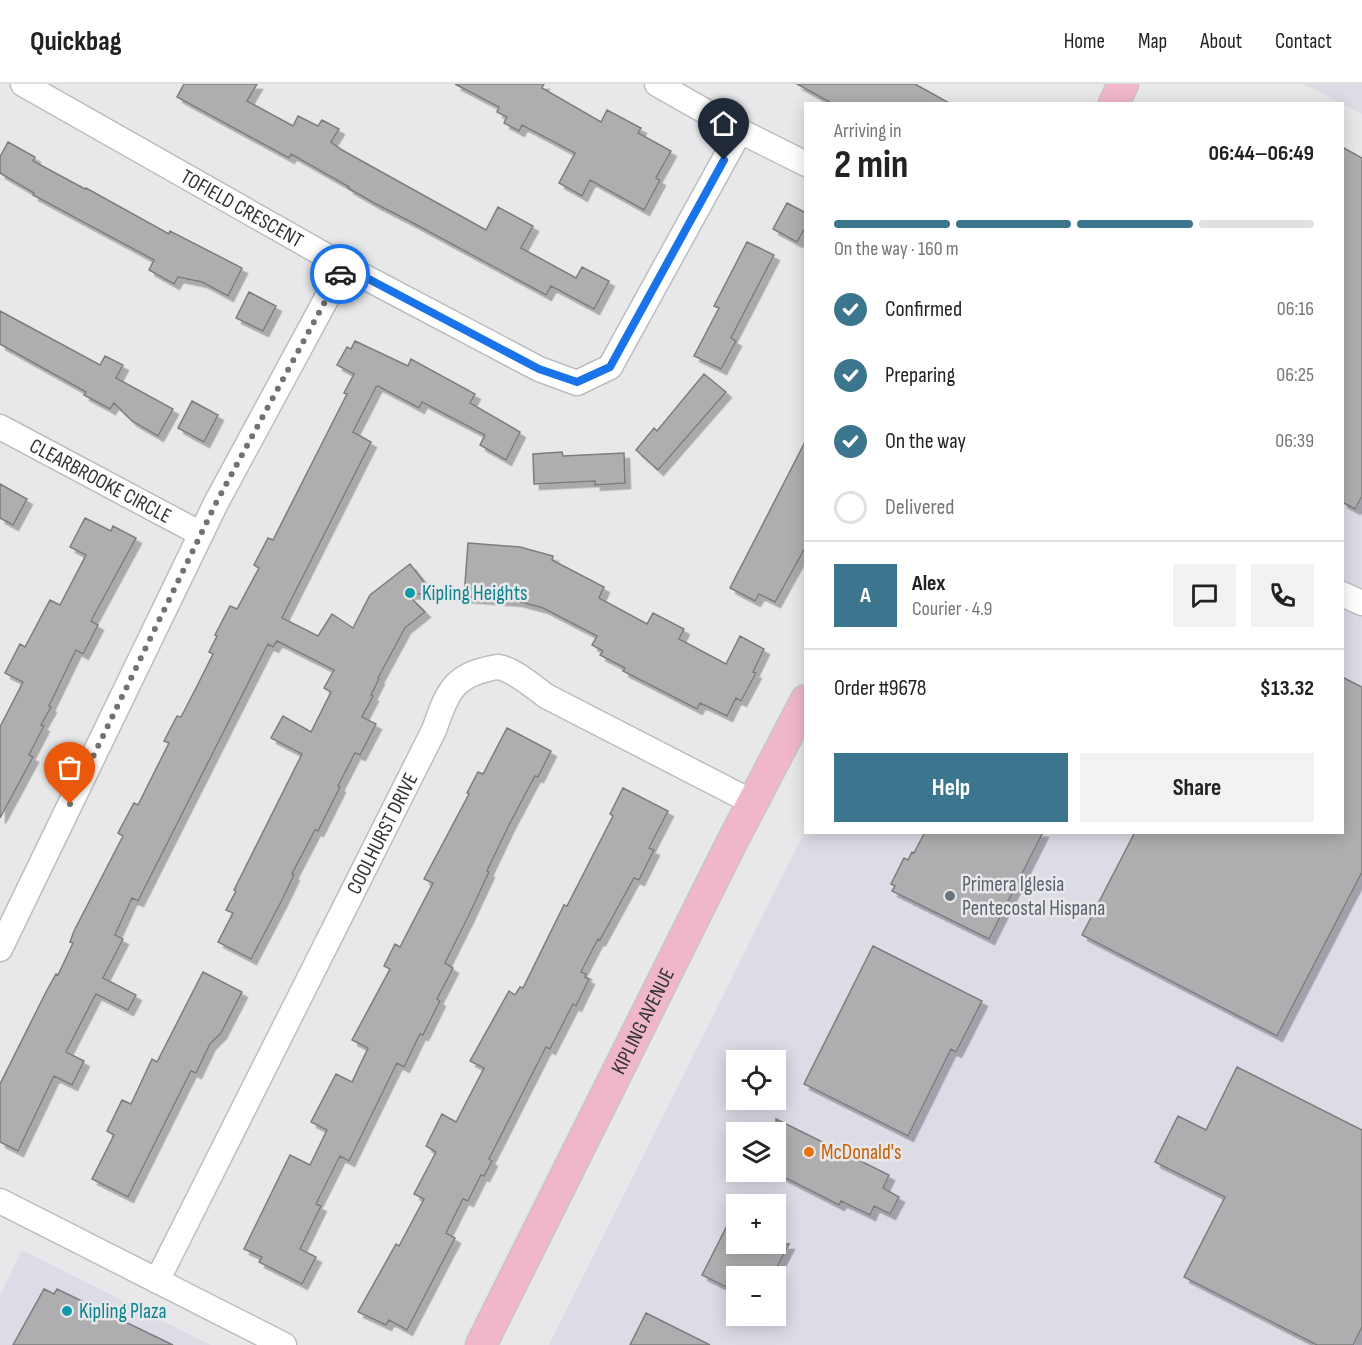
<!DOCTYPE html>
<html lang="en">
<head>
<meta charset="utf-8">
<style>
	:root { --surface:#fff; --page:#f2f2f2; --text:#222; --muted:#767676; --line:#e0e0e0; --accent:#3b768e }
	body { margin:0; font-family:"Sofia Sans Condensed",sans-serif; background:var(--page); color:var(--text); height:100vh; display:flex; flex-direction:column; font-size:22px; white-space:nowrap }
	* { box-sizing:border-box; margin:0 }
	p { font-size:20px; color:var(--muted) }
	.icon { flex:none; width:33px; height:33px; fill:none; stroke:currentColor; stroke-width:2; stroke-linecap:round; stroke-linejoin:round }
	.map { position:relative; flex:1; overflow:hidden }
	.panel { position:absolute; left:804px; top:18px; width:540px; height:732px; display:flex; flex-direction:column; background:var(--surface); border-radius:0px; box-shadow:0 3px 15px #0003 }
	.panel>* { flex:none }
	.controls { position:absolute; left:726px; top:966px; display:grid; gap:12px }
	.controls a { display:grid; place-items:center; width:60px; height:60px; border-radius:0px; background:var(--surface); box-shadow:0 3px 15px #0003; font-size:30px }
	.pin { position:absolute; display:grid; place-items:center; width:51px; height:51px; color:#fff; margin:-62px -26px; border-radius:50% 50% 50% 0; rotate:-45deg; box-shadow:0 0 6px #0007 }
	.pin .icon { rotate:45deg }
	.courier { position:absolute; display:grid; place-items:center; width:60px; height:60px; margin:-30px; border:4px solid #1a73e8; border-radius:50%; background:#fff; color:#222; box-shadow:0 2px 8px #0007 }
	.headline em { font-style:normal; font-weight:700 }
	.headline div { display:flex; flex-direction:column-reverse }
	.headline { display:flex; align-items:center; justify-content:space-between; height:102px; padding:0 30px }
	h1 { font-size:39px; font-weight:700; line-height:45px }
	.bar { display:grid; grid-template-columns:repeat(4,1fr); gap:9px 6px; align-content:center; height:72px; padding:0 30px }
	.bar i { height:8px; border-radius:4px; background:var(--line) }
	.bar .current { background:var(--accent) }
	.bar p { grid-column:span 4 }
	.line { display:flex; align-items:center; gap:15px; padding:0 30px; border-top:2px solid var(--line) }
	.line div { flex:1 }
	.round { display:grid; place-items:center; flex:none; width:63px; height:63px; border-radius:0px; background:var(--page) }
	ol { padding:0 30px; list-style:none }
	li { display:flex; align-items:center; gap:18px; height:66px }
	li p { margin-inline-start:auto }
	li .icon { padding:6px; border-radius:50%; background:var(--accent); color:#fff; stroke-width:4 }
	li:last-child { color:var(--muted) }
	li i { width:33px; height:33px; border:3px solid var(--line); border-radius:50% }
	.cta { display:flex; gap:12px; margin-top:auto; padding:12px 30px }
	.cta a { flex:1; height:69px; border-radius:0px; background:var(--accent); color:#fff; font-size:24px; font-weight:700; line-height:69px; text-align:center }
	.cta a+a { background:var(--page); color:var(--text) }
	header { display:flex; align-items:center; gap:36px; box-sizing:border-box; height:84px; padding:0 30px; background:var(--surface); border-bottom:2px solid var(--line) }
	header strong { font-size:28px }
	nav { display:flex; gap:33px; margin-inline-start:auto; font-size:21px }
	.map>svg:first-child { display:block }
	.built { fill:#dbdce6; fill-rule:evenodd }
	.building { fill:#aeaeb0; stroke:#7d7d7e; stroke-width:1.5; filter:url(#shadow) }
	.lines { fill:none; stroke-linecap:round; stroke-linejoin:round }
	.minor-casing { stroke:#bcbdbf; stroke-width:27 }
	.major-casing { stroke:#c6c6c6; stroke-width:33 }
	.minor { stroke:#fff; stroke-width:24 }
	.major { stroke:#f0b7c8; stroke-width:30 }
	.done { stroke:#727274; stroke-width:6; stroke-dasharray:0 10.8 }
	.route { stroke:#1a73e8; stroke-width:8 }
	.culture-dot { fill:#0f9aa8; stroke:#e8e8ea; stroke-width:2 }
	.worship-dot { fill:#6b7280; stroke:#e8e8ea; stroke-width:2 }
	.food-dot { fill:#e8710a; stroke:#e8e8ea; stroke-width:2 }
	.labels { text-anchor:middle; stroke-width:5; stroke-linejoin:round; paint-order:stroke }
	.street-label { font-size:21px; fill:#333334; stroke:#e8e8ea }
	.culture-label { font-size:21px; fill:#0d838f; stroke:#e8e8ea; text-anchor:start }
	.worship-label { font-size:21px; fill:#5b616d; stroke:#e8e8ea; text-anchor:start }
	.food-label { font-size:21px; fill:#c56008; stroke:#e8e8ea; text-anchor:start }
</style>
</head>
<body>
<header>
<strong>Quickbag</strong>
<nav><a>Home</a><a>Map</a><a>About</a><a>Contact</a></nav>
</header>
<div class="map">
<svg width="1362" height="1261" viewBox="0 0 1362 1261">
	<defs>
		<filter id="shadow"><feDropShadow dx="5.5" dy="5.5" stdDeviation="0" flood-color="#0004"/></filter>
	</defs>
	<rect width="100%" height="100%" fill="#e8e8ea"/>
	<path class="built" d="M 1304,0 L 1362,0 L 1362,30 L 1342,20 Z
		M 1343,247 L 1362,257 L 1362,1261 L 549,1261 L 805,747 L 806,748 L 1342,748 ZM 736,976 L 776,976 L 776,1016 L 736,1016 ZM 736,1048 L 776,1048 L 776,1088 L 736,1088 ZM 736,1120 L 776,1120 L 776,1160 L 736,1160 ZM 736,1192 L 776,1192 L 776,1232 L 736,1232 Z
		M 22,1166 L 211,1261 L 0,1261 L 0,1211 Z"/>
	<path class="building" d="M 184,0 L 257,0 L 247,17 L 293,42 L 298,32 L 318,42 L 322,36 L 339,45 L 331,58 L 342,66 L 486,146 L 498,123 L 533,142 L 521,164 L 576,194 L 582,183 L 609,197 L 594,225 L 551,202 L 546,211 L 413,139 L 374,119 L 348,104 L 349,103 L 291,70 L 289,74 L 177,13 Z
		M 455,0 L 544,0 L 542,4 L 601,38 L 607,26 L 641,44 L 638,49 L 671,67 L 656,94 L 660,96 L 644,126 L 590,96 L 582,112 L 559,99 L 575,69 L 522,41 L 519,47 L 504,39 L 507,33 L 497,28 L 499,23 Z
		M 797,0 L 915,0 L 951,20 L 833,20 Z
		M 8,58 L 35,73 L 33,77 L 85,105 L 86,104 L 169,150 L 170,147 L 242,184 L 228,212 L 202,198 L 178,193 L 174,200 L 149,186 L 154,176 L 33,111 L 34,109 L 0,89 L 0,73 Z
		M 1342,63 L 1362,74 L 1362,412 L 1355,425 L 1342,418 Z
		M 787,119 L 806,129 L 806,142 L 797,158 L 773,145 Z
		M 747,158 L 774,171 L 731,254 L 736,257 L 721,285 L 694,272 L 719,224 L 714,222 Z
		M 249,208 L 276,222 L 263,247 L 236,234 Z
		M 0,227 L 100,281 L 105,272 L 123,281 L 116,294 L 173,325 L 158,352 L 132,337 L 114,319 L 110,325 L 84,311 L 86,308 L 0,260 Z
		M 355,257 L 408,282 L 411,275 L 475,310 L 470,319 L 520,348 L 506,376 L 480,361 L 485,351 L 422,318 L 419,324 L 378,302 L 376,303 L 353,348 L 371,358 L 282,534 L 318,552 L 332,530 L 353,544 L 370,511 L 410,480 L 434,511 L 406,509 L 425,528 L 405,544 L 378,594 L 379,595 L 371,611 L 373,612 L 362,633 L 376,640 L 360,671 L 355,669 L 338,702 L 340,703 L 318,747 L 315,746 L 292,790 L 294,791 L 281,818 L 251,875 L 218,858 L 233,829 L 226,826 L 236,807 L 234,806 L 302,670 L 271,654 L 283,632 L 311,648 L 331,608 L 324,604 L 334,586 L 277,557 L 273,563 L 268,560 L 138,817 L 132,814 L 115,851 L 123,855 L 103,894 L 136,911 L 128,926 L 96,910 L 66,968 L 84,977 L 72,1001 L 54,992 L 18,1067 L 0,1058 L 0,1000 L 47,906 L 56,890 L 58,891 L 73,859 L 70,858 L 74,847 L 123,752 L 118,749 L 134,719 L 138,721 L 169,659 L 164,657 L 177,632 L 181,633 L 197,602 L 213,570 L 209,568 L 217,552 L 215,551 L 230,522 L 237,525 L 259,484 L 254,481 L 268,454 L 273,456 L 347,310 L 344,309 L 354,290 L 337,281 L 347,263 L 351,265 Z
		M 704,290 L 726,308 L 658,386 L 636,366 L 654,344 L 657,347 Z
		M 192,317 L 218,331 L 204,358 L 178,344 Z
		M 806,356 L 806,462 L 775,518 L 759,510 L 755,517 L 730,504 Z
		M 562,368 L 563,372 L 624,369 L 625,399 L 595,401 L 595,397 L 534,400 L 533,370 Z
		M 0,400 L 27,415 L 13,441 L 0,434 Z
		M 85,434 L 111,447 L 113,442 L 136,454 L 91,537 L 98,541 L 83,570 L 76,566 L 49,622 L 51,623 L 41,641 L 44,642 L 29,671 L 33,673 L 0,734 L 0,643 L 23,598 L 5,589 L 20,560 L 25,563 L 50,516 L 60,521 L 86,471 L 70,463 Z
		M 468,459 L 520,463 L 553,472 L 552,476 L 604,503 L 599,514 L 647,540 L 653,529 L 684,545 L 679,555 L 726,580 L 740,552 L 764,565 L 753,588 L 756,589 L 741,617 L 736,614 L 727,632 L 700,619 L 697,625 L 623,587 L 625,584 L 600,571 L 603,567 L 592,561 L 597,552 L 543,524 L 517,517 L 464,513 Z
		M 1342,593 L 1362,603 L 1362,788 L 1277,952 L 1082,851 L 1135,748 L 1342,748 Z
		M 507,644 L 551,667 L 538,693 L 535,692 L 509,741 L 487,787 L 489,788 L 468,833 L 445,879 L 453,884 L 437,915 L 440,917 L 423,951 L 420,950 L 404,983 L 397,979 L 349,1077 L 340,1072 L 316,1120 L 321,1122 L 300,1165 L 316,1173 L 302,1200 L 259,1178 L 262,1173 L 244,1165 L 290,1071 L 310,1081 L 327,1046 L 311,1038 L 336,990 L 352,998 L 368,964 L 352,956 L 390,885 L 384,882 L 395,860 L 400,863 L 433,799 L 424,795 L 469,710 L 467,709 L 478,688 L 483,690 Z
		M 623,704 L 668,727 L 649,764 L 654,766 L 639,796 L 634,794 L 600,856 L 598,855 L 581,888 L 586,890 L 585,893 L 589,895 L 576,922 L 573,920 L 550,965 L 546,963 L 489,1075 L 492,1077 L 484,1092 L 481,1091 L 468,1117 L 463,1115 L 446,1149 L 455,1154 L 407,1246 L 389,1236 L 386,1241 L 358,1228 L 396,1160 L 399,1162 L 424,1115 L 414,1110 L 436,1068 L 426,1062 L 442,1030 L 456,1038 L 484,984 L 470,977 L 509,907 L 515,911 L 520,903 L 523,904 L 564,821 L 567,822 L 613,732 L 610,730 Z
		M 925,748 L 1043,748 L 989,855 L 892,807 L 895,802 L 891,800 L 904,774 L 908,776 L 912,768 L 914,769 Z
		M 873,862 L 982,917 L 956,968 L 951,965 L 908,1052 L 804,1000 Z
		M 203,888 L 242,908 L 221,949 L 210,960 L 196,989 L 191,987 L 128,1113 L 92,1095 L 114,1051 L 107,1047 L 122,1016 L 131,1020 L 152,975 L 157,978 Z
		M 1237,983 L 1362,1046 L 1362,1243 L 1353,1261 L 1317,1261 L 1184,1193 L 1225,1113 L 1155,1078 L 1178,1032 L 1206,1046 Z
		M 776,1035 L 889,1091 L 883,1104 L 899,1113 L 890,1130 L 874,1122 L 870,1131 L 841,1117 L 839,1121 L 776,1089 Z
		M 736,1124 L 736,1160 L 789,1160 L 772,1192 L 736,1192 L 736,1208 L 702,1191 Z
		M 44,1205 L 54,1210 L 57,1205 L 173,1261 L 13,1261 Z
		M 646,1229 L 710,1261 L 630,1261 Z"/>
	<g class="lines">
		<g class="minor-casing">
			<g id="minor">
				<path id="s1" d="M 23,0 L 344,182 L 539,285 L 577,299 L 610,283 L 740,47"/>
				<path d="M 657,0 L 740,47 L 806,80"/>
				<path id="s2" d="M 0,343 L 201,450"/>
				<path d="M 1342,510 L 1362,519"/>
				<path d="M 0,865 L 216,419 L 344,182"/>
				<path d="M 0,1117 L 284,1261"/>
				<path id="s3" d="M 157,1197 L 434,646 C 445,616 450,594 484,586 C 488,585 494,583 498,583 C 513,585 534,603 546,612 L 752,718"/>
			</g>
		</g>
		<g class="major-casing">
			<g id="major">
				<path d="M 1114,20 L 1123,0"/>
				<path id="s4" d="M 481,1261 L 733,756 L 806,616"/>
			</g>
		</g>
		<use href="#minor" class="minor"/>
		<use href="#major" class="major"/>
	</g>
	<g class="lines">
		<path class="done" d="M 70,720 L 216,419 L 340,190"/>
		<path class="route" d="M 340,190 L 344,182 L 539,285 L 577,298 L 610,283 L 724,76"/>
	</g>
	<g class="culture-dot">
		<circle cx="410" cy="509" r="6"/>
		<circle cx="67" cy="1227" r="6"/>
	</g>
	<circle class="worship-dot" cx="950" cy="812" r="6"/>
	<circle class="food-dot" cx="809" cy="1068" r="6"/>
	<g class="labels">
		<g class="street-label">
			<text dy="7" stroke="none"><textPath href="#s1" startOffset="252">TOFIELD CRESCENT</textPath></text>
			<text dy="7" stroke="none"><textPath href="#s2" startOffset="114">CLEARBROOKE CIRCLE</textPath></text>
			<text dy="7" stroke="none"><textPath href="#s3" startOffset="501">COOLHURST DRIVE</textPath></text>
			<text dy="7" stroke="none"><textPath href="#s4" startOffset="362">KIPLING AVENUE</textPath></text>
		</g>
		<g class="culture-label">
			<text x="422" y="516">Kipling Heights</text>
			<text x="79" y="1234">Kipling Plaza</text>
		</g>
		<g class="worship-label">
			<text x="962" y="807">Primera Iglesia<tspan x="962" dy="24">Pentecostal Hispana</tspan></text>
		</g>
		<g class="food-label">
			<text x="821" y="1075">McDonald's</text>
		</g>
	</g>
</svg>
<div class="controls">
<a><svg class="icon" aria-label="locate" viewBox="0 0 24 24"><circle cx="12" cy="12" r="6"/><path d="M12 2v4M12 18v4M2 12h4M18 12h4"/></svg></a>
<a><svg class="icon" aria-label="layers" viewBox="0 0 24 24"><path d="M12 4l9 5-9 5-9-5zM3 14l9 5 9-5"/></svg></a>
<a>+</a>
<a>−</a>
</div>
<div class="pin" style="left:70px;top:720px;background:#ea580c"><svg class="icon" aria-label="bag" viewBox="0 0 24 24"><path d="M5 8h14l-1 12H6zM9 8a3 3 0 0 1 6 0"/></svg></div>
<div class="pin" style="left:724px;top:76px;background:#1f2937"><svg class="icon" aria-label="home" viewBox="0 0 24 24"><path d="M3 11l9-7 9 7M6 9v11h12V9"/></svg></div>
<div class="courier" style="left:340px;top:190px"><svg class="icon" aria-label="car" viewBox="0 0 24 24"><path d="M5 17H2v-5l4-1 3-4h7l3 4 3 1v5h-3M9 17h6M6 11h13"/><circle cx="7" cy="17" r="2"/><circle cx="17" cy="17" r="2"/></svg></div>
<section class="panel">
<div class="headline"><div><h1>2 min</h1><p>Arriving in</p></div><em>06:44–06:49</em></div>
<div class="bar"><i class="current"></i><i class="current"></i><i class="current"></i><i></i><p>On the way · 160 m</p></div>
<ol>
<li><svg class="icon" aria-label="check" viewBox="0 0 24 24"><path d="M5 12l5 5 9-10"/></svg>Confirmed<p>06:16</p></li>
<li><svg class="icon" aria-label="check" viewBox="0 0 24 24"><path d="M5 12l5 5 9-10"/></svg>Preparing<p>06:25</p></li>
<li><svg class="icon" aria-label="check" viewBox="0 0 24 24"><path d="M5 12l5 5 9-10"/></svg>On the way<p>06:39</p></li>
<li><i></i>Delivered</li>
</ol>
<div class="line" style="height:108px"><b class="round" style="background:var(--accent);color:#fff">A</b><div><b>Alex</b><p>Courier · 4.9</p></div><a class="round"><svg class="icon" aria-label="chat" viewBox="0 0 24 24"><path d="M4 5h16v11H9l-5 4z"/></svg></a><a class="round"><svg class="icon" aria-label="phone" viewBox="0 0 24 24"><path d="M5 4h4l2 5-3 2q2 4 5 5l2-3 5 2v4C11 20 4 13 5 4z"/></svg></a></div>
<div class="line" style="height:78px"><div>Order #9678</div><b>$13.32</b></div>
<div class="cta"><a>Help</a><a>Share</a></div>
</section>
</div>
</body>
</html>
